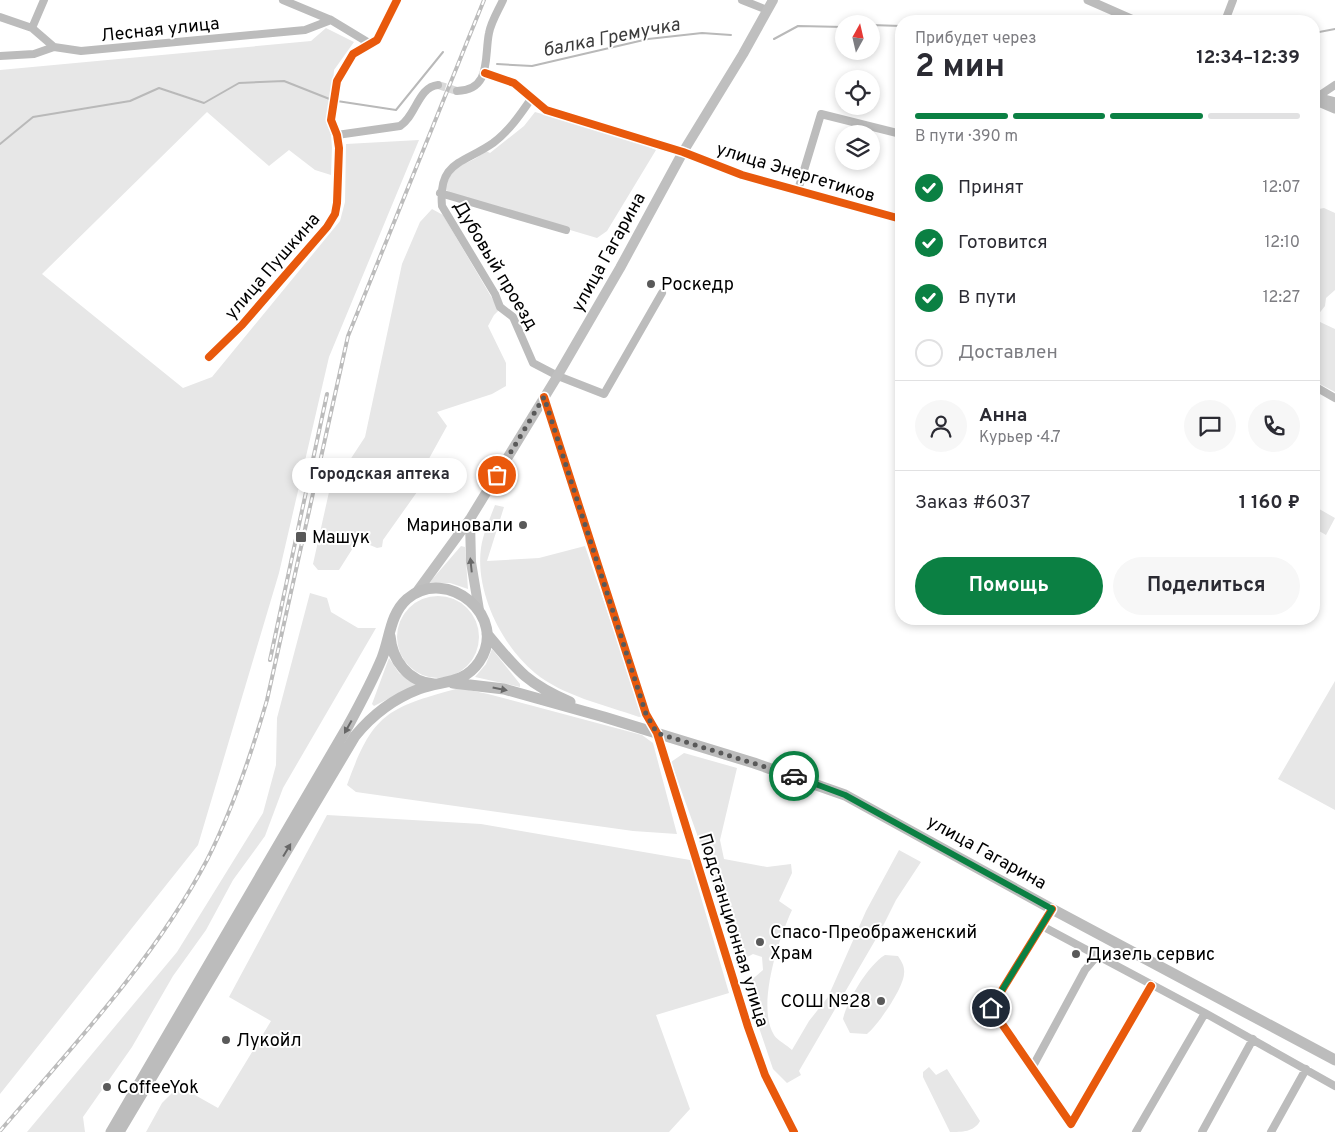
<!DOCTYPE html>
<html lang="ru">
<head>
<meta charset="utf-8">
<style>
	:root { --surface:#fff; --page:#f7f7f7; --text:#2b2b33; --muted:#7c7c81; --line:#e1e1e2; --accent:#0b8043 }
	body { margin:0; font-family:Overpass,sans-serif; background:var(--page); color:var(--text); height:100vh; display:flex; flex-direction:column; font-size:19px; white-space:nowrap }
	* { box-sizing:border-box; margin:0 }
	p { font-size:16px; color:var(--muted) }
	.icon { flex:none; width:28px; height:28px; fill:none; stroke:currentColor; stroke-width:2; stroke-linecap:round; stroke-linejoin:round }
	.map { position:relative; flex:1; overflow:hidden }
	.panel { position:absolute; left:895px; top:15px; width:425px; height:610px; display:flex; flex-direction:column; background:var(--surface); border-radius:20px; box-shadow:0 2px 8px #0003 }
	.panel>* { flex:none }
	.needle { width:32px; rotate:8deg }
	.fabs { position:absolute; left:835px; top:15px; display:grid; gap:10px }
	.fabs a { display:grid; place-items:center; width:45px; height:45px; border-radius:50%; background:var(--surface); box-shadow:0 2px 8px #0003; font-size:25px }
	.pin { position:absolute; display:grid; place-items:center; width:42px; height:42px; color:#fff; margin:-21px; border:2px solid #fff; border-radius:50%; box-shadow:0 1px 5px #0007 }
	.courier { position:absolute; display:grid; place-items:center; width:50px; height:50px; margin:-25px; border:4px solid #0b8043; border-radius:50%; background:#fff; color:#222; box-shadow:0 1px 6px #0007 }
	.bubble { position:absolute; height:35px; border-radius:18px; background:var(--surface); box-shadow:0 2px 8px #0003; font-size:16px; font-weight:700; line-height:35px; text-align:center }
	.summary em { font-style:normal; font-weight:700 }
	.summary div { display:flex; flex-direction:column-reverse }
	.summary { display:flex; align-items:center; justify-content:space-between; height:85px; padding:0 20px }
	h1 { font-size:32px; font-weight:700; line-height:38px }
	.bar { display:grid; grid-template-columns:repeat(4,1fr); gap:8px 5px; align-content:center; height:60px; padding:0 20px }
	.bar i { height:6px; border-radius:4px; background:var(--line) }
	.bar .selected { background:var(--accent) }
	.bar p { grid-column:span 4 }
	.line { display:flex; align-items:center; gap:12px; padding:0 20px; border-top:1px solid var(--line) }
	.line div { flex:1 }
	.round { display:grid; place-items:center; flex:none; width:52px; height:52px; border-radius:26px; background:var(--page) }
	ol { padding:0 20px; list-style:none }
	li { display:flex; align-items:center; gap:15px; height:55px }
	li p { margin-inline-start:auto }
	li .icon { padding:5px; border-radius:50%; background:var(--accent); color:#fff; stroke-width:4 }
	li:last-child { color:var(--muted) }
	li i { width:28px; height:28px; border:2px solid var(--line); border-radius:50% }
	.button { display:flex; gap:10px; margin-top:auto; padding:10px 20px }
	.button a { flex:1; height:58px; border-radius:30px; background:var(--accent); color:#fff; font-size:20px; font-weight:700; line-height:58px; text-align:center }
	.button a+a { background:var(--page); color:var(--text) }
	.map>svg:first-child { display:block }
	.green { fill:#e7e7e7 }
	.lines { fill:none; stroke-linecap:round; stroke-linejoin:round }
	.stream { stroke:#b9b9b9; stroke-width:2 }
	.minor-tunnel { stroke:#d9d9d9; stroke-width:8; stroke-dasharray:8 4; stroke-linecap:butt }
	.minor { stroke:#bcbcbc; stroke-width:8 }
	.tertiary { stroke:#bcbcbc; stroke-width:9 }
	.secondary { stroke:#bfbfbf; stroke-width:10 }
	.primary { stroke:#bcbcbc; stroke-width:11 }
	.rail-casing { stroke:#bcbcbc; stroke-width:4 }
	.rail { stroke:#fff; stroke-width:2; stroke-dasharray:5.5; stroke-linecap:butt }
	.cycleway-casing { stroke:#fff; stroke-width:11 }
	.cycleway { stroke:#e8590c; stroke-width:8 }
	.oneway { fill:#696969 }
	.oneway2 { fill:#676767 }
	.done { stroke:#595959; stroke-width:5; stroke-dasharray:0 9 }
	.route { stroke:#0b8043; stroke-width:6 }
	.poi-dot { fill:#595959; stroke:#fff; stroke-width:2 }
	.labels { text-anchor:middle; stroke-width:4; stroke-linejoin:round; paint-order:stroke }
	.street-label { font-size:18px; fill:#000; stroke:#fff }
	.poi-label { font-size:18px; fill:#000; stroke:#fff; text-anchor:start }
	.water-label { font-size:19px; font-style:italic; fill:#3c3c3c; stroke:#fff }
</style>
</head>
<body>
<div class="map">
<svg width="1335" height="1132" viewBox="0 0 1335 1132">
	<rect width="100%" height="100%" fill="#fff"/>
	<path class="green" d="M 326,28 L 354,42 L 334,70 L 330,122 L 332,148 L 331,175 L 315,170 L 289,150 L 269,166 L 207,112 L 42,274 L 183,388 L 212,377 L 340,221 L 345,202 L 346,144 L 419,140 L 329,357 L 279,573 L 198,845 L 0,1094 L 0,70 L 311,41 Z
		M 535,112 L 628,138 L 656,150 L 607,231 L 597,238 L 453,195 L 445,189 C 455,158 463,170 486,151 L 490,153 L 524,126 Z
		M 1324,208 L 1335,213 L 1335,290 L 1326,298 L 1325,306 L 1317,316 L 1320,322 L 1335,329 L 1335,392 L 1314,381 L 1314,210 Z
		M 432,209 L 443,215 L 499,310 L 494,315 L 488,326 L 506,363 L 506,386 L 492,394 L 437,412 L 447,426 L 415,484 L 417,492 L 383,540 L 382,547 L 377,548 L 358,540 L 339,570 L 318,570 L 313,564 L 329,492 L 365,437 L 402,264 L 420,222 Z
		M 495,505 L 504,507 L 487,561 L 539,558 L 585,546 L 643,716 L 639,717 C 605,705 563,696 535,673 C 501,645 475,591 481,548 C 483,534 490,518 495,505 Z
		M 1314,506 L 1335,518 L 1326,535 L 1314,528 Z
		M 461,546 L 465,547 L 468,589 L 450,583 L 429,583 Z
		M 310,593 L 327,598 L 331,612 L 358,628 L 376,628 L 283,788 L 265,836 L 233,880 L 206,930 L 173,976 L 132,1047 L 83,1117 L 85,1132 L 27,1132 L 177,952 L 263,813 L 276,765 L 277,718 Z
		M397 637a41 41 0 1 1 82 0a41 41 0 1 1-82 0Z
		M 492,649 L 520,684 L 520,687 L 475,677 L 486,664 Z
		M 389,658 L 399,673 L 416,685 L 374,706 L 372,704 Z
		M 1335,681 L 1335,810 L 1278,779 Z
		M 459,688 L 488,694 L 642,735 L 653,743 L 677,834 L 633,831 L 356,792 L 347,785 C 373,713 387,708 459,688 Z
		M 684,753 L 737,768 L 720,840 L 724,859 L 767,867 L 791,864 L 792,873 L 779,901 L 792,910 C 779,938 756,1006 774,1035 C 777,1040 787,1045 792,1050 L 809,1021 L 828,997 L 866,911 L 899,850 L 921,862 L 896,900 L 880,932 L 799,1071 L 801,1075 L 787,1083 L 773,1069 L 750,1001 L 748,983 L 763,970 L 762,957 L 753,954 L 738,962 L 698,837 L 671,762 Z
		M 327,815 L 481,824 L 690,860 L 729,993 L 656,1015 L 690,1109 L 669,1132 L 146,1132 L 162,1103 L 179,1086 L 218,1108 L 271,1021 L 229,997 Z
		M 885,955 L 898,956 C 902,962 905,967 904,974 C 903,989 878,1025 867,1034 L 850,1033 L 843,1019 C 847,1001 868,965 885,955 Z
		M 929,1067 L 936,1075 L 947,1069 L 980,1121 C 974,1132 962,1132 950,1132 L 923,1077 L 923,1072 Z"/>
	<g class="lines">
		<path class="stream" d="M 871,25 L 901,26
			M 1314,33 L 1335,29
			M 774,39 L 798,26 L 844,27
			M 497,64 L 532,66 L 648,39 L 702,33 L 731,35
			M 337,101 L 396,110 L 443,52
			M 0,144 L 33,117 L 130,101 L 159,88 L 204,103 L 239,83 L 284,81 L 332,100"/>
		<path class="minor-tunnel" d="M 438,85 L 457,91"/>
		<path class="minor" d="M 283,0 L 331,20 L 369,43
			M 742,0 L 767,10
			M 0,17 L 32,28 L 54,47 L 81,51 L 305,30 L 331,20
			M 1225,21 L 1233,0
			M 32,28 L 44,0
			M 0,56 L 34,54 L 54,47
			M 485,73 L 514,83 L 546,110 L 683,152 L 742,175 L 901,219
			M 457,91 C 492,90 484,57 489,33 C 491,22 498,11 503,0
			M 531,99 C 520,115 509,131 493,143 C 463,164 438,161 442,206 L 495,294 L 500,307 L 513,317 L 533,363 L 558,376 L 604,394 L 662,293
			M 1314,99 L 1335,85
			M 337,135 L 400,126 C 416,116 418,87 438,85
			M 798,190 L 821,114 L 901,134
			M 440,193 L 566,230
			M 209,357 L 242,325 L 327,227 L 335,214 L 337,203 L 339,148 L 337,135 L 331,120 L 337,81 L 353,54 L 377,40 L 397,0
			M 1314,386 L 1335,398
			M 1052,909 L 991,1008 L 1071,1124 L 1151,986
			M 1042,926 L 1205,1013 L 1335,1086
			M 1032,1068 L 1085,970 L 1097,956
			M 1136,1132 L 1205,1013
			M 1202,1132 L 1253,1039
			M 1271,1132 L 1306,1069"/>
		<path class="tertiary" d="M 1088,0 L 1136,21
			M 1317,97 L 1335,102
			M 1314,100 L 1335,109
			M 544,397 L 646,714 L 657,733 L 748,1027 L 765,1075 L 794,1132"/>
		<path class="secondary" d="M 470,520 L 471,562 L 479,610
			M 416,593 L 470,519 L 555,380 L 620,268 L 683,152 L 743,54 L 773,0"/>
		<path class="primary" d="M 487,634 C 517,670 526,683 570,702
			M 390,636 C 392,660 408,682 434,684
			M 453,683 L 504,689 L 604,717 L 754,763 L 845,795 L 1052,909 L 1335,1060
			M 111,1132 L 348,726 C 360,704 372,682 382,658 C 390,638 390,614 407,599 C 447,565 510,617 479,662 C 463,685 442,680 419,689 C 393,699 373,714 355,736 L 119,1132"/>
		<g class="rail-casing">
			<path id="rail" d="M 270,660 L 327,394
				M 0,1131 C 73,1046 154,960 207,860 C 233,809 251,755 267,700 L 348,336 L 484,0"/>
		</g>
		<use href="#rail" class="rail"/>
		<g class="cycleway-casing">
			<path id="cycleway" d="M 485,73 L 514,83 L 546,110 L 683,152 L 742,175 L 901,219
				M 209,357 L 242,325 L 327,227 L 335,214 L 337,203 L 339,148 L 337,135 L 331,120 L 337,81 L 353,54 L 377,40 L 397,0
				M 544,397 L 646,714 L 657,733 L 748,1027 L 765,1075 L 794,1132
				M 1052,909 L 991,1008 L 1071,1124 L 1151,986"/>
		</g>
		<use href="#cycleway" class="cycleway"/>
	</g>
	<defs><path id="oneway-solid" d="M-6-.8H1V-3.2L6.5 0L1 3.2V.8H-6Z" transform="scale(1.25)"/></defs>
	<use class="oneway" href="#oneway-solid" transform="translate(471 565) rotate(-96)"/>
	<g class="oneway2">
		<use href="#oneway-solid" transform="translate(500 689) rotate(11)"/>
		<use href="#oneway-solid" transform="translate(348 727) rotate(119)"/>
		<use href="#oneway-solid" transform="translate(287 850) rotate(-59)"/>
	</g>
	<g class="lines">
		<path class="done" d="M 497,475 L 544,397 L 646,714 L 657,733 L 794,776"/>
		<path class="route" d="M 794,776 L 845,795 L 1052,909 L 991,1008"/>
	</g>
	<g class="poi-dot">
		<circle cx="651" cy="284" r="5"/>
		<circle cx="523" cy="525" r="5"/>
		<rect x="295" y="531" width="12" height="12" rx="2.5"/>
		<circle cx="760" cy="942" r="5"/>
		<circle cx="1076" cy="954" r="5"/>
		<circle cx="881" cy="1001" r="5"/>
		<circle cx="226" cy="1040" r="5"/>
		<circle cx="107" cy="1087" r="5"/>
	</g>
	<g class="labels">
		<g class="street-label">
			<text transform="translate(160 29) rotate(-6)" y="6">Лесная улица</text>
			<text transform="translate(796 172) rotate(17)" y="6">улица Энергетиков</text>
			<text transform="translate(608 252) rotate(-61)" y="6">улица Гагарина</text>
			<text transform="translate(496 265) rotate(59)" y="6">Дубовый проезд</text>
			<text transform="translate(272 266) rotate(-49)" y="6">улица Пушкина</text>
			<text transform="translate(987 852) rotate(29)" y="6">улица Гагарина</text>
			<text transform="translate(734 930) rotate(73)" y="6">Подстанционная улица</text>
		</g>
		<g class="poi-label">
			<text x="661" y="290">Роскедр</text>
			<text x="513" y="531" text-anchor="end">Мариновали</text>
			<text x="312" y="543">Машук</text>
			<text x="770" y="938">Спасо-Преображенский<tspan x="770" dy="21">Храм</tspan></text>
			<text x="1086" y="960">Дизель сервис</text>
			<text x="871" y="1007" text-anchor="end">СОШ №28</text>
			<text x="236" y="1046">Лукойл</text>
			<text x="117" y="1093">CoffeeYok</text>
		</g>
		<g class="water-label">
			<text transform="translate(611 36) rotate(-11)" y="7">балка Гремучка</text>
		</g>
	</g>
</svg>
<div class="fabs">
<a><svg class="needle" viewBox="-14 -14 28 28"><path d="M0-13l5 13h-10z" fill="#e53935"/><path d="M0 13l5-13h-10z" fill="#7c7c81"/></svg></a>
<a><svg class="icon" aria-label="locate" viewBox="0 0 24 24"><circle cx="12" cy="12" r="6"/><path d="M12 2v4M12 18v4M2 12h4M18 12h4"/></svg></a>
<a><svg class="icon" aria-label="layers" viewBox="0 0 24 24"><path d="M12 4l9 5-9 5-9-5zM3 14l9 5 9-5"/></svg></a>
</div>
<div class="pin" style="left:497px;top:475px;background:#ea580c"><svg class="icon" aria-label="bag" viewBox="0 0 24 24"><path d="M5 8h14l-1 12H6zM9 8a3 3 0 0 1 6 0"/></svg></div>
<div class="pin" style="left:991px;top:1008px;background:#1f2937"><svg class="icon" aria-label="home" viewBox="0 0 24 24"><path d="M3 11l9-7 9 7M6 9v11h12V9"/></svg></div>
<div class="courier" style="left:794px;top:776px"><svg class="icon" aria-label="car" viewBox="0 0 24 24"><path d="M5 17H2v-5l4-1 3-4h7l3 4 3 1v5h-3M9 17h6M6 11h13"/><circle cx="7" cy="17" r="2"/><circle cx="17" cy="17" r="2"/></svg></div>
<div class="bubble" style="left:292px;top:458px;width:175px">Городская аптека</div>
<section class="panel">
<div class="summary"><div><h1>2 мин</h1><p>Прибудет через</p></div><em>12:34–12:39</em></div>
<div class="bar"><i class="selected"></i><i class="selected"></i><i class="selected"></i><i></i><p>В пути · 390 m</p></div>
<ol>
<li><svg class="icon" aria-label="check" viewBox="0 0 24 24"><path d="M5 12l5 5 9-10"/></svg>Принят<p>12:07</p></li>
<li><svg class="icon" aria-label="check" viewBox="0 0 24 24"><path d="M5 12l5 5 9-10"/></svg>Готовится<p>12:10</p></li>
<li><svg class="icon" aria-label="check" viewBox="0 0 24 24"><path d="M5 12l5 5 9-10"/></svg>В пути<p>12:27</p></li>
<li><i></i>Доставлен</li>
</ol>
<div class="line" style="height:90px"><a class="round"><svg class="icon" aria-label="person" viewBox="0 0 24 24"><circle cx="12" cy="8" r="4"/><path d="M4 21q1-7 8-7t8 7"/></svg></a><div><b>Анна</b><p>Курьер · 4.7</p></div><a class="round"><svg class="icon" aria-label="chat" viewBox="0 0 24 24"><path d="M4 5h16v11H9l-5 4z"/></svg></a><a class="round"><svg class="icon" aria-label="phone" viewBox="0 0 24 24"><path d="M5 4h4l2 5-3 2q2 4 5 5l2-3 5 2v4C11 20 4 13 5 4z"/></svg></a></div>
<div class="line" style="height:65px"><div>Заказ #6037</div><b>1 160 ₽</b></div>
<div class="button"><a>Помощь</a><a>Поделиться</a></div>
</section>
</div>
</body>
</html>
